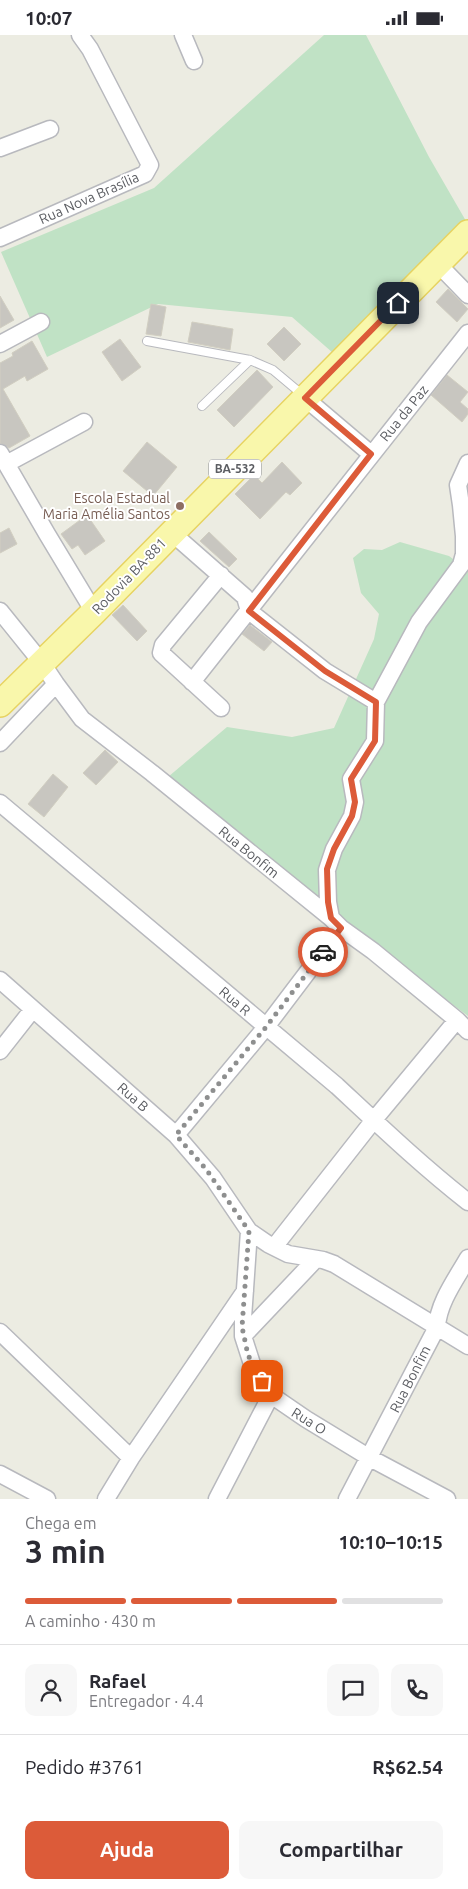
<!DOCTYPE html>
<html lang="pt">
<head>
<meta charset="utf-8">
<style>
	:root { --surface:#fff; --page:#f7f7f7; --text:#2b2b33; --muted:#7c7c81; --line:#e1e1e2; --accent:#dc5b39 }
	body { margin:0; font-family:Ubuntu,sans-serif; background:var(--page); color:var(--text); height:100vh; display:flex; flex-direction:column; font-size:19px; white-space:nowrap }
	* { box-sizing:border-box; margin:0 }
	p { font-size:16px; color:var(--muted) }
	.icon { flex:none; width:28px; height:28px; fill:none; stroke:currentColor; stroke-width:2; stroke-linecap:round; stroke-linejoin:round }
	.map { position:relative; height:1464px; overflow:hidden }
	.side { display:flex; flex-direction:column; background:var(--surface); flex:1 }
	.side>* { flex:none }
	.pin { position:absolute; display:grid; place-items:center; width:42px; height:42px; color:#fff; margin:-21px; border-radius:10px; box-shadow:0 2px 8px #0006 }
	.courier { position:absolute; display:grid; place-items:center; width:50px; height:50px; margin:-25px; border:4px solid #dc5b39; border-radius:50%; background:#fff; color:#222; box-shadow:0 1px 6px #0007 }
	.headline em { font-style:normal; font-weight:700 }
	.headline div { display:flex; flex-direction:column-reverse }
	.headline { display:flex; align-items:center; justify-content:space-between; height:85px; padding:0 25px }
	h1 { font-size:32px; font-weight:700; line-height:38px }
	.bar { display:grid; grid-template-columns:repeat(4,1fr); gap:8px 5px; align-content:center; height:60px; padding:0 25px }
	.bar i { height:6px; border-radius:4px; background:var(--line) }
	.bar .selected { background:var(--accent) }
	.bar p { grid-column:span 4 }
	.line { display:flex; align-items:center; gap:12px; padding:0 25px; border-top:1px solid var(--line) }
	.line div { flex:1 }
	.round { display:grid; place-items:center; flex:none; width:52px; height:52px; border-radius:10px; background:var(--page) }
	.action { display:flex; gap:10px; margin-top:auto; padding:10px 25px }
	.action a { flex:1; height:58px; border-radius:10px; background:var(--accent); color:#fff; font-size:20px; font-weight:700; line-height:58px; text-align:center }
	.action a+a { background:var(--page); color:var(--text) }
	.status { display:flex; justify-content:space-between; align-items:center; height:35px; padding:0 25px; background:var(--surface); direction:ltr }
	.status svg { height:14px; fill:currentColor }
	.map>svg:first-child { display:block }
	.green { fill:#c0e2c5 }
	.building { fill:#c8c6c0; stroke:#d1cec1 }
	.lines { fill:none; stroke-linecap:round; stroke-linejoin:round }
	.service-casing { stroke:#b8b9be; stroke-width:10 }
	.minor-casing { stroke:#b8b9be; stroke-width:19 }
	.primary-casing { stroke:#e7d361; stroke-width:28 }
	.service { stroke:#fff; stroke-width:8 }
	.minor { stroke:#fff; stroke-width:16 }
	.primary { stroke:#f9f7ab; stroke-width:25 }
	.done { stroke:#8e8f8f; stroke-width:5; stroke-dasharray:0 9 }
	.route { stroke:#dc5b39; stroke-width:6 }
	.education-dot { fill:#8d6e63; stroke:#fff; stroke-width:2 }
	.labels { text-anchor:middle; stroke-width:4; stroke-linejoin:round; paint-order:stroke }
	.shield { fill:#fff; stroke:#8c8e91; stroke-width:1 }
	.shield-label { font-size:12px; font-weight:bold; fill:#5b5d62 }
	.street-label { font-size:14px; fill:#5b5d62; stroke:#fff }
	.education-label { font-size:14px; fill:#785e54; stroke:#fff; text-anchor:end }
</style>
</head>
<body>
<div class="status"><b>10:07</b><svg viewBox="0 0 49 12"><path d="M0 12V9h3v3zM5 12V6h3v6zM10 12V3h3v9zM15 12V0h3v12zM26 1h20v11H26zM47 4h2v5h-2z"/></svg></div>
<div class="map">
<svg width="468" height="1464" viewBox="0 0 468 1464">
	<rect width="100%" height="100%" fill="#ecece2"/>
	<path class="green" d="M 324,0 L 366,0 L 429,122 L 466,186 L 333,318 L 292,282 L 158,269 L 47,322 L 1,217 L 154,153 Z
		M 400,507 L 449,521 L 468,535 L 468,981 L 355,897 L 168,742 L 227,692 L 292,702 L 334,693 L 374,604 L 379,579 L 361,558 L 353,523 L 364,514 L 382,515 Z"/>
	<path class="building" d="M 448,254 L 468,274 L 457,287 L 436,267 Z
		M 0,261 L 14,285 L 0,293 Z
		M 151,269 L 166,272 L 161,301 L 146,299 Z
		M 192,287 L 233,294 L 230,315 L 188,307 Z
		M 284,292 L 301,309 L 284,326 L 267,309 Z
		M 120,304 L 141,332 L 122,346 L 102,317 Z
		M 32,306 L 48,334 L 27,346 L 25,341 L 3,354 L 30,401 L 9,413 L 0,408 L 0,328 L 13,321 L 12,318 Z
		M 257,335 L 273,352 L 234,392 L 217,375 Z
		M 447,340 L 468,357 L 460,367 L 468,374 L 468,379 L 462,387 L 431,360 Z
		M 147,407 L 177,432 L 153,461 L 123,436 Z
		M 282,427 L 302,448 L 290,460 L 286,457 L 260,484 L 235,459 L 254,440 L 262,448 Z
		M 87,480 L 105,506 L 85,520 L 78,510 L 72,514 L 61,499 Z
		M 9,493 L 17,509 L 0,518 L 0,498 Z
		M 209,497 L 237,524 L 229,532 L 200,506 Z
		M 123,570 L 147,596 L 137,606 L 112,580 Z
		M 250,590 L 272,607 L 264,616 L 242,599 Z
		M 105,715 L 118,727 L 96,750 L 83,738 Z
		M 53,739 L 68,752 L 44,782 L 28,769 Z"/>
	<g class="lines">
		<g class="service-casing">
			<path id="service" d="M 147,306 L 250,325 L 273,335 L 304,361
				M 202,371 L 250,325"/>
		</g>
		<g class="minor-casing">
			<path id="minor" d="M 183,0 L 194,26
				M 0,113 L 50,94
				M 0,203 L 145,139 L 150,130 L 90,14 L 80,0
				M 437,228 L 468,260
				M 0,309 L 41,287
				M 305,363 L 371,419
				M 0,418 L 47,499 L 94,577
				M 6,429 L 84,387
				M 172,498 L 245,562 L 249,576 L 325,636 L 376,667
				M 0,576 L 42,628 L 56,649 L 82,684 L 152,738 L 331,883 L 341,893 L 373,916 L 457,985 L 468,996
				M 192,647 L 468,298
				M 221,673 L 161,618 L 163,610 L 168,604 L 221,540
				M 0,708 L 56,649
				M 0,768 L 337,1051 C 380,1091 422,1131 468,1167
				M 331,883 L 328,867 L 327,835 L 334,814 L 352,781 L 355,767 L 351,744 L 375,706 L 376,667 L 419,587 L 461,530 L 464,519 L 464,501 L 461,470 L 458,450 L 468,428
				M 0,945 L 176,1100 L 213,1143 L 249,1196 L 268,1209 L 288,1219 L 323,1225 L 334,1229 L 468,1311
				M 0,1016 L 33,974
				M 176,1100 L 266,992 L 341,893
				M 249,1196 L 243,1283 L 243,1301 L 252,1329 L 271,1360 L 306,1384 L 370,1423 L 447,1464
				M 274,1212 L 373,1086 L 457,985
				M 0,1297 L 131,1423
				M 243,1301 L 316,1224
				M 0,1439 L 47,1464
				M 106,1464 L 131,1423 L 245,1256
				M 217,1464 L 271,1360
				M 347,1464 L 437,1292 C 438,1268 456,1244 468,1223"/>
		</g>
		<g class="primary-casing">
			<path id="primary" d="M 0,669 L 94,577 L 468,198"/>
		</g>
		<use href="#service" class="service"/>
		<use href="#minor" class="minor"/>
		<use href="#primary" class="primary"/>
	</g>
	<g class="lines">
		<path class="done" d="M 262,1346 L 248,1320 L 242,1292 L 249,1196 L 206,1134 L 176,1100 L 266,992 L 323,917"/>
		<path class="route" d="M 323,917 L 341,893 L 331,883 L 328,867 L 327,834 L 334,814 L 352,781 L 355,767 L 351,744 L 375,706 L 376,667 L 325,636 L 249,576 L 371,419 L 305,363 L 398,268"/>
	</g>
	<circle class="education-dot" cx="180" cy="471" r="5"/>
	<g class="labels">
		<rect class="shield" x="209" y="424.5" width="52" height="19" rx="4"/>
		<g class="shield-label">
			<text x="235" y="438">BA-532</text>
		</g>
		<g class="street-label">
			<text transform="translate(89 163) rotate(-24)" y="5">Rua Nova Brasília</text>
			<text transform="translate(404 378) rotate(-51)" y="5">Rua da Paz</text>
			<text transform="translate(129 541) rotate(-46)" y="5">Rodovia BA-881</text>
			<text transform="translate(249 817) rotate(39)" y="5">Rua Bonfim</text>
			<text transform="translate(235 966) rotate(40)" y="5">Rua R</text>
			<text transform="translate(133 1062) rotate(41)" y="5">Rua B</text>
			<text transform="translate(410 1344) rotate(-63)" y="5">Rua Bonfim</text>
			<text transform="translate(309 1386) rotate(32)" y="5">Rua O</text>
		</g>
		<g class="education-label">
			<text x="170" y="468">Escola Estadual<tspan x="170" dy="16">Maria Amélia Santos</tspan></text>
		</g>
	</g>
</svg>
<div class="pin" style="left:262px;top:1346px;background:#ea580c"><svg class="icon" aria-label="bag" viewBox="0 0 24 24"><path d="M5 8h14l-1 12H6zM9 8a3 3 0 0 1 6 0"/></svg></div>
<div class="pin" style="left:398px;top:268px;background:#1f2937"><svg class="icon" aria-label="home" viewBox="0 0 24 24"><path d="M3 11l9-7 9 7M6 9v11h12V9"/></svg></div>
<div class="courier" style="left:323px;top:917px"><svg class="icon" aria-label="car" viewBox="0 0 24 24"><path d="M5 17H2v-5l4-1 3-4h7l3 4 3 1v5h-3M9 17h6M6 11h13"/><circle cx="7" cy="17" r="2"/><circle cx="17" cy="17" r="2"/></svg></div>
</div>
<section class="side">
<div class="headline"><div><h1>3 min</h1><p>Chega em</p></div><em>10:10–10:15</em></div>
<div class="bar"><i class="selected"></i><i class="selected"></i><i class="selected"></i><i></i><p>A caminho · 430 m</p></div>
<div class="line" style="height:90px"><a class="round"><svg class="icon" aria-label="person" viewBox="0 0 24 24"><circle cx="12" cy="8" r="4"/><path d="M4 21q1-7 8-7t8 7"/></svg></a><div><b>Rafael</b><p>Entregador · 4.4</p></div><a class="round"><svg class="icon" aria-label="chat" viewBox="0 0 24 24"><path d="M4 5h16v11H9l-5 4z"/></svg></a><a class="round"><svg class="icon" aria-label="phone" viewBox="0 0 24 24"><path d="M5 4h4l2 5-3 2q2 4 5 5l2-3 5 2v4C11 20 4 13 5 4z"/></svg></a></div>
<div class="line" style="height:65px"><div>Pedido #3761</div><b>R$62.54</b></div>
<div class="action"><a>Ajuda</a><a>Compartilhar</a></div>
</section>
</body>
</html>
